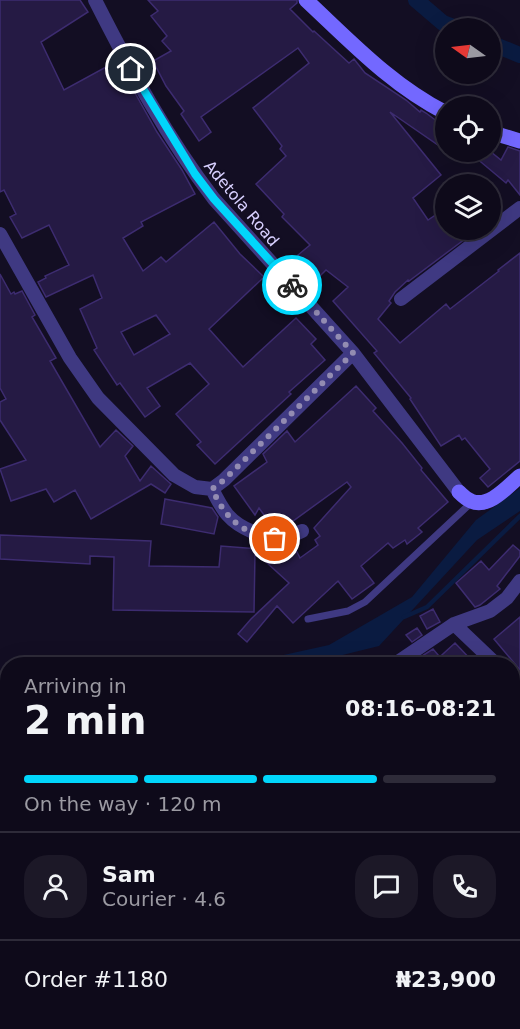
<!DOCTYPE html>
<html lang="en">
<head>
<meta charset="utf-8">
<style>
	:root { --surface:#0e0a1a; --page:#1c1827; --text:#f1f3f6; --muted:#9b9aa2; --line:#2e2b39; --accent:#01d6fb }
	body { margin:0; font-family:"DejaVu Sans",sans-serif; background:var(--page); color:var(--text); height:100vh; display:flex; flex-direction:column; font-size:22px; white-space:nowrap }
	* { box-sizing:border-box; margin:0 }
	p { font-size:20px; color:var(--muted) }
	.icon { flex:none; width:33px; height:33px; fill:none; stroke:currentColor; stroke-width:2; stroke-linecap:round; stroke-linejoin:round }
	.map { position:relative; flex:1; overflow:hidden }
	.sheet { position:absolute; left:0px; top:657px; width:520px; height:372px; display:flex; flex-direction:column; background:var(--surface); border-radius:24px 24px 0 0; box-shadow:0 6px 24px #0002,0 0 0 2px var(--line) }
	.sheet>* { flex:none }
	.needle { width:39px; rotate:284deg }
	.buttons { position:absolute; left:435px; top:18px; display:grid; gap:12px }
	.buttons a { display:grid; place-items:center; width:66px; height:66px; border-radius:50%; background:var(--surface); box-shadow:0 6px 24px #0002,0 0 0 2px var(--line); font-size:30px }
	.pin { position:absolute; display:grid; place-items:center; width:51px; height:51px; color:#fff; margin:-26px; border:3px solid #fff; border-radius:50%; box-shadow:0 2px 6px #0007 }
	.courier { position:absolute; display:grid; place-items:center; width:60px; height:60px; margin:-30px; border:4px solid #01d6fb; border-radius:50%; background:#fff; color:#222; box-shadow:0 2px 8px #0007 }
	.summary em { font-style:normal; font-weight:700 }
	.summary div { display:flex; flex-direction:column-reverse }
	.summary { display:flex; align-items:center; justify-content:space-between; height:102px; padding:0 24px }
	h1 { font-size:39px; font-weight:700; line-height:45px }
	.bar { display:grid; grid-template-columns:repeat(4,1fr); gap:9px 6px; align-content:center; height:72px; padding:0 24px }
	.bar i { height:8px; border-radius:4px; background:var(--line) }
	.bar .current { background:var(--accent) }
	.bar p { grid-column:span 4 }
	.line { display:flex; align-items:center; gap:15px; padding:0 24px; border-top:2px solid var(--line) }
	.line div { flex:1 }
	.round { display:grid; place-items:center; flex:none; width:63px; height:63px; border-radius:24px; background:var(--page) }
	.map>svg:first-child { display:block }
	.water { fill:#0a1b41 }
	.lines { fill:none; stroke-linecap:round; stroke-linejoin:round }
	.stream { stroke:#0a1b41; stroke-width:4.5 }
	.canal { stroke:#0a1b41; stroke-width:16 }
	.building { fill:#251a44; stroke:#3d2c70; stroke-width:1.5; fill-rule:evenodd }
	.lane { stroke:#3f3982; stroke-width:7 }
	.street { stroke:#3f3982; stroke-width:14 }
	.secondary { stroke:#7368ff; stroke-width:15 }
	.done { stroke:#938cb2; stroke-width:6; stroke-dasharray:0 10.8 }
	.route { stroke:#01d6fb; stroke-width:8 }
	.labels { text-anchor:middle; stroke-width:4.5; stroke-linejoin:round; paint-order:stroke }
	.street-label { font-size:16px; fill:#d8d0ff; stroke:#130e23 }
</style>
</head>
<body>
<div class="map">
<svg width="520" height="1029" viewBox="0 0 520 1029">
	<rect width="100%" height="100%" fill="#130e23"/>
	<path class="water" d="M 520,488 L 520,511 L 477,540 L 379,646 L 306,664 L 242,664 L 329,645 L 412,597 L 476,520 Z
		M 7,692 L 7,750 L 0,750 L 0,693 Z"/>
	<g class="lines">
		<path class="stream" d="M 404,617 L 427,607 L 520,516"/>
		<path class="canal" d="M 416,0 L 443,23 L 456,28
			M 490,43 L 520,55"/>
	</g>
	<path class="building" d="M 0,0 L 80,0 L 88,12 L 41,42 L 64,90 L 117,61 L 157,132 L 182,170 L 195,194 L 141,222 L 143,226 L 123,238 L 143,271 L 161,257 L 166,262 L 214,222 L 240,254 L 264,277 L 209,329 L 243,367 L 296,318 L 316,339 L 311,344 L 325,360 L 289,392 L 291,394 L 215,464 L 197,445 L 201,442 L 176,414 L 209,384 L 190,363 L 147,388 L 160,406 L 145,417 L 120,383 L 117,385 L 94,350 L 97,348 L 80,309 L 102,298 L 93,275 L 46,297 L 38,282 L 46,278 L 45,276 L 69,265 L 49,225 L 22,238 L 10,217 L 16,214 L 4,190 L 0,192 ZM 156,315 L 170,334 L 134,355 L 121,332 Z
		M 148,0 L 297,0 L 297,3 L 290,9 L 313,32 L 314,31 L 349,63 L 354,59 L 365,73 L 406,100 L 420,112 L 421,110 L 426,113 L 446,128 L 446,137 L 438,145 L 390,112 L 441,175 L 413,198 L 428,220 L 446,208 L 446,230 L 477,230 L 409,281 L 408,280 L 395,292 L 389,301 L 391,303 L 378,319 L 400,343 L 446,304 L 450,309 L 499,271 L 498,270 L 520,253 L 520,461 L 488,487 L 480,478 L 490,469 L 465,438 L 462,440 L 459,435 L 441,446 L 410,399 L 411,398 L 374,353 L 377,351 L 333,301 L 348,287 L 326,270 L 318,278 L 298,255 L 310,245 L 282,217 L 284,214 L 256,184 L 286,156 L 280,149 L 282,146 L 253,108 L 309,63 L 298,48 L 201,117 L 211,132 L 199,141 L 181,114 L 184,111 L 166,86 L 153,61 L 171,51 L 162,41 L 167,36 L 151,16 L 158,11 Z
		M 508,147 L 520,151 L 520,195 L 508,180 L 506,183 L 469,152 L 491,152 L 501,160 Z
		M 0,274 L 11,294 L 14,292 L 15,294 L 22,291 L 35,315 L 32,317 L 56,358 L 50,361 L 100,447 L 116,430 L 133,446 L 125,456 L 140,481 L 151,466 L 171,484 L 165,493 L 151,484 L 91,519 L 75,490 L 54,502 L 46,489 L 11,501 L 0,469 L 26,460 L 0,420 L 0,402 L 6,399 L 0,388 Z
		M 356,386 L 376,408 L 373,411 L 402,443 L 422,468 L 421,470 L 448,502 L 418,528 L 422,532 L 407,544 L 405,540 L 393,548 L 388,543 L 361,566 L 374,583 L 352,599 L 338,581 L 293,623 L 277,606 L 247,642 L 238,634 L 251,619 L 289,583 L 255,552 L 254,612 L 113,610 L 114,557 L 90,556 L 90,564 L 0,559 L 0,535 L 151,541 L 149,566 L 219,567 L 221,546 L 297,552 L 300,558 L 318,545 L 315,540 L 320,536 L 314,528 L 351,487 L 347,482 L 282,529 L 275,530 L 259,508 L 255,515 L 234,486 L 267,462 L 263,454 L 287,431 L 295,442 Z
		M 165,499 L 212,508 L 218,517 L 214,534 L 161,524 Z
		M 513,545 L 520,551 L 520,556 L 497,586 L 500,589 L 480,605 L 475,607 L 456,583 L 481,561 L 489,570 Z
		M 433,609 L 440,622 L 427,629 L 420,616 Z
		M 520,617 L 520,670 L 494,639 Z
		M 417,628 L 422,635 L 412,642 L 406,635 Z
		M 455,643 L 475,664 L 432,664 Z
		M 433,649 L 439,656 L 428,664 L 422,656 Z"/>
	<g class="lines">
		<path class="lane" d="M 308,619 L 348,611 L 365,602 L 472,502
			M 0,804 L 8,805
			M 447,1029 L 449,1022"/>
		<path class="street" d="M 95,0 C 130,69 167,138 214,199 L 353,353 L 459,492
			M 0,234 L 70,358 L 98,398 L 174,475 L 195,487 L 212,489 L 224,480 L 353,353
			M 401,299 L 520,208
			M 212,489 C 223,511 229,522 253,532 C 260,535 267,539 275,539 C 284,539 294,535 302,531
			M 454,624 L 496,664
			M 395,664 L 454,624 L 490,611 L 507,598 L 520,581
			M 513,681 L 520,687
			M 182,1029 L 190,1022"/>
		<path class="secondary" d="M 306,0 C 350,41 391,85 446,113
			M 490,132 L 520,141
			M 459,492 C 462,495 466,499 471,501 C 489,509 508,486 520,476"/>
	</g>
	<g class="lines">
		<path class="done" d="M 275,539 C 241,533 226,519 212,489 L 224,480 L 353,353 L 292,285"/>
		<path class="route" d="M 131,69 L 195,174 L 214,199 L 292,285"/>
	</g>
	<g class="labels">
		<g class="street-label">
			<text transform="translate(242 203) rotate(50)" y="6">Adetola Road</text>
		</g>
	</g>
</svg>
<div class="buttons">
<a><svg class="needle" viewBox="-14 -14 28 28"><path d="M0-13l5 13h-10z" fill="#e53935"/><path d="M0 13l5-13h-10z" fill="#9b9aa2"/></svg></a>
<a><svg class="icon" aria-label="locate" viewBox="0 0 24 24"><circle cx="12" cy="12" r="6"/><path d="M12 2v4M12 18v4M2 12h4M18 12h4"/></svg></a>
<a><svg class="icon" aria-label="layers" viewBox="0 0 24 24"><path d="M12 4l9 5-9 5-9-5zM3 14l9 5 9-5"/></svg></a>
</div>
<div class="pin" style="left:275px;top:539px;background:#ea580c"><svg class="icon" aria-label="bag" viewBox="0 0 24 24"><path d="M5 8h14l-1 12H6zM9 8a3 3 0 0 1 6 0"/></svg></div>
<div class="pin" style="left:131px;top:69px;background:#1f2937"><svg class="icon" aria-label="home" viewBox="0 0 24 24"><path d="M3 11l9-7 9 7M6 9v11h12V9"/></svg></div>
<div class="courier" style="left:292px;top:285px"><svg class="icon" aria-label="bike" viewBox="0 0 24 24"><circle cx="6" cy="16" r="4"/><circle cx="18" cy="16" r="4"/><path d="M6 16l4-8h5l3 8M10 8l3 8H6M13 5h3"/></svg></div>
<section class="sheet">
<div class="summary"><div><h1>2 min</h1><p>Arriving in</p></div><em>08:16–08:21</em></div>
<div class="bar"><i class="current"></i><i class="current"></i><i class="current"></i><i></i><p>On the way · 120 m</p></div>
<div class="line" style="height:108px"><a class="round"><svg class="icon" aria-label="person" viewBox="0 0 24 24"><circle cx="12" cy="8" r="4"/><path d="M4 21q1-7 8-7t8 7"/></svg></a><div><b>Sam</b><p>Courier · 4.6</p></div><a class="round"><svg class="icon" aria-label="chat" viewBox="0 0 24 24"><path d="M4 5h16v11H9l-5 4z"/></svg></a><a class="round"><svg class="icon" aria-label="phone" viewBox="0 0 24 24"><path d="M5 4h4l2 5-3 2q2 4 5 5l2-3 5 2v4C11 20 4 13 5 4z"/></svg></a></div>
<div class="line" style="height:78px"><div>Order #1180</div><b>₦23,900</b></div>
</section>
</div>
</body>
</html>
